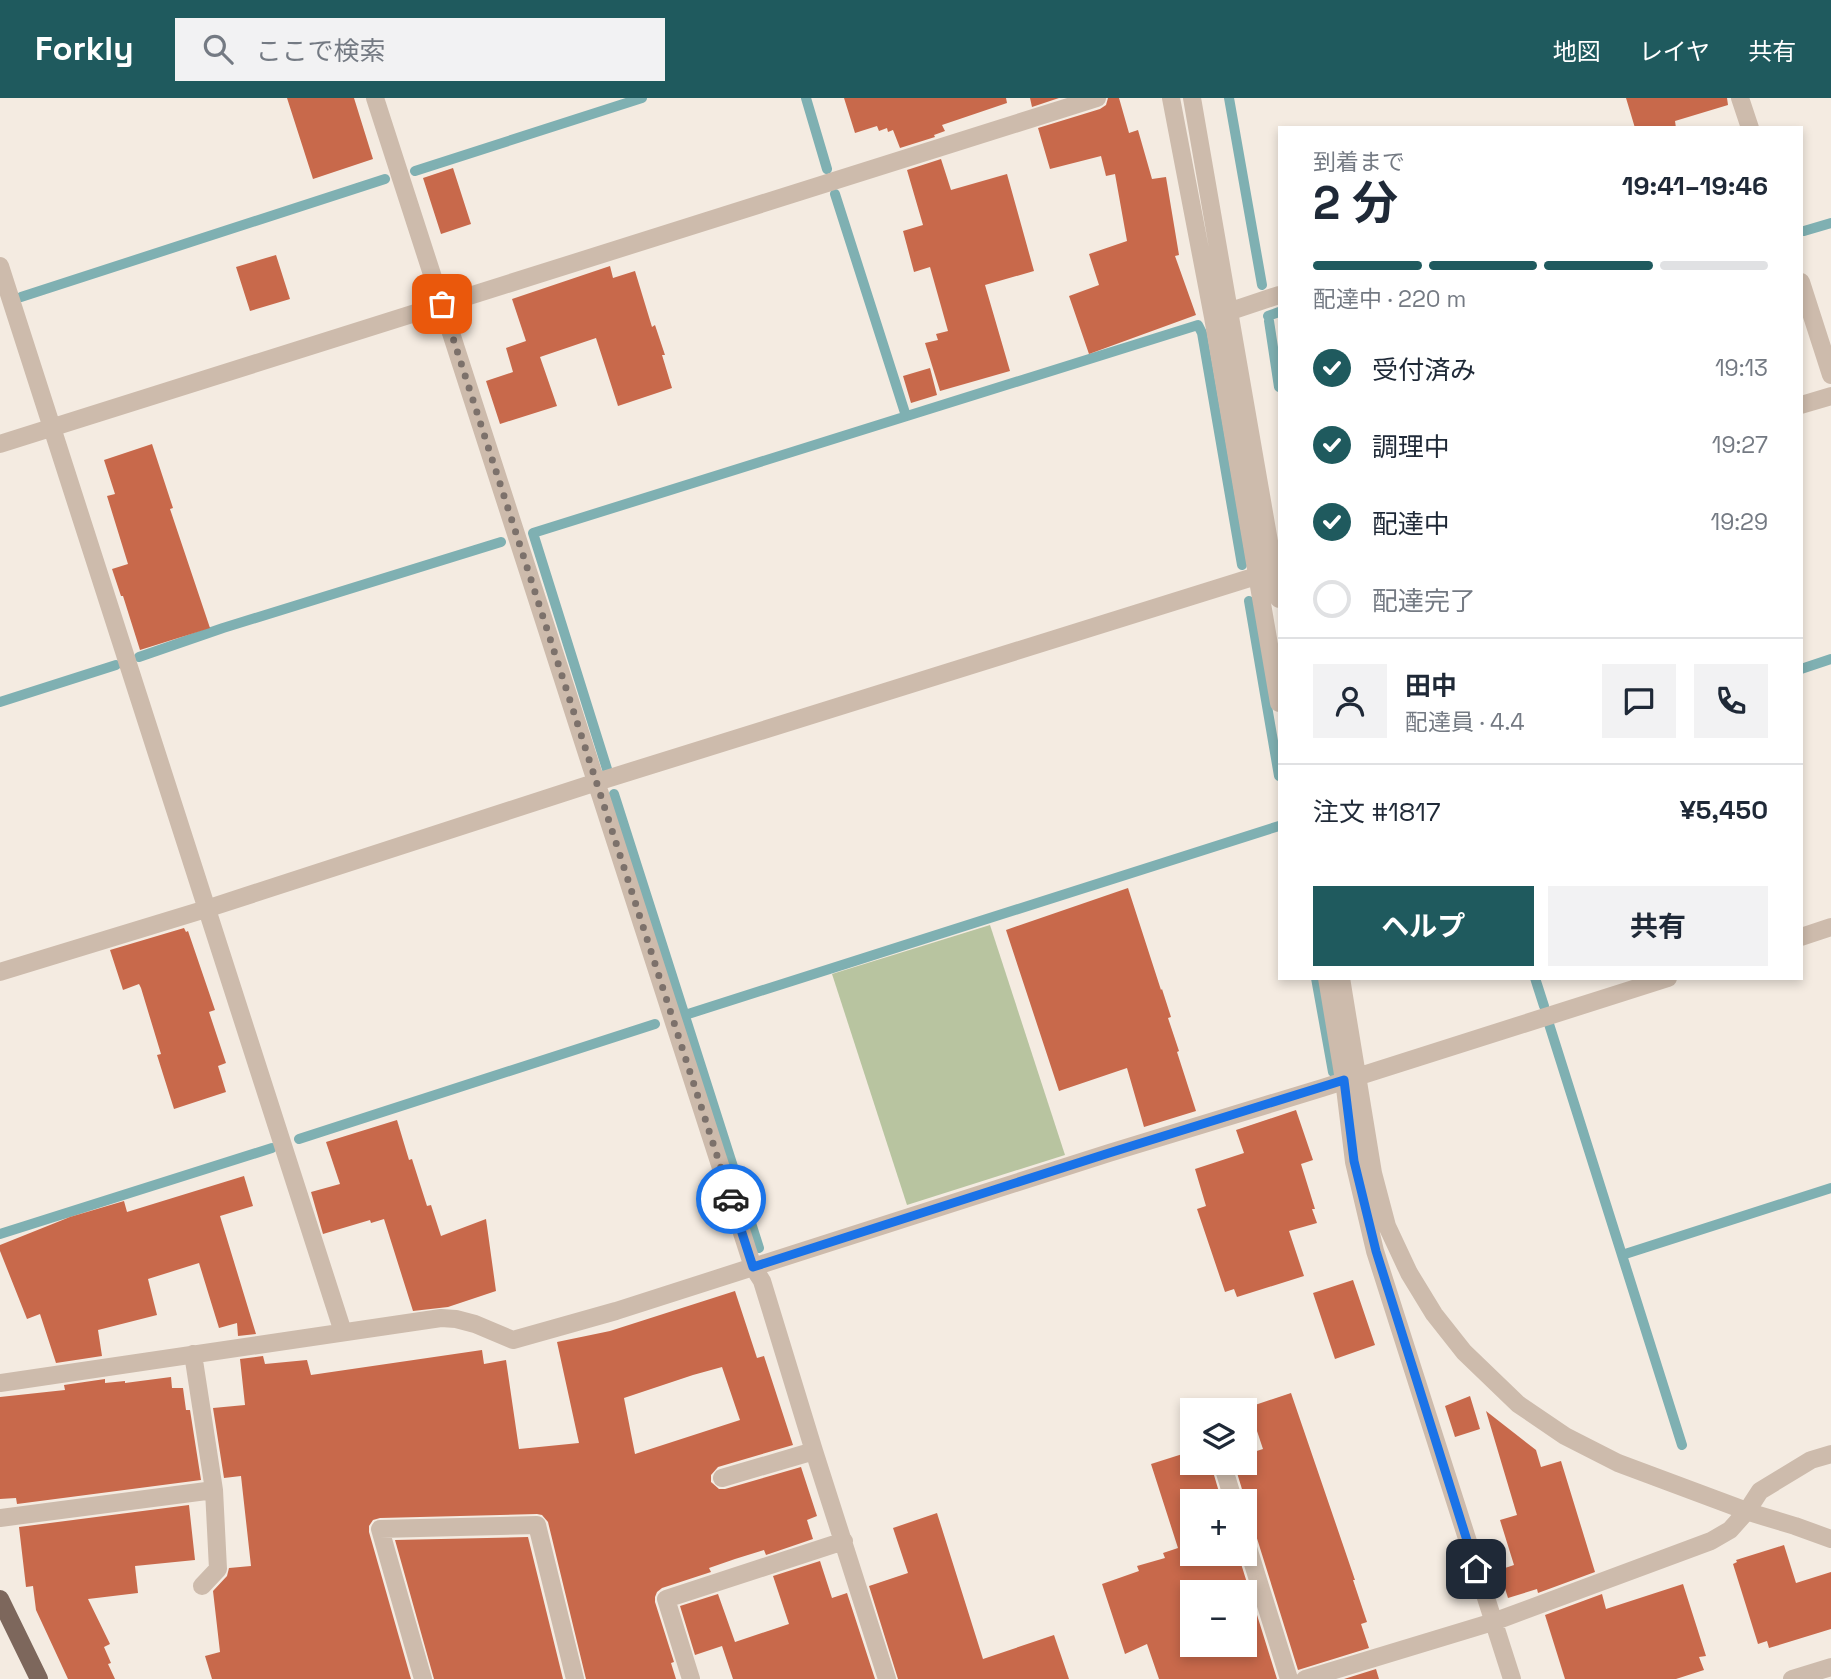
<!DOCTYPE html>
<html lang="ja">
<head>
<meta charset="utf-8">
<style>
	:root { --surface:#fff; --page:#f2f2f3; --text:#1f2937; --muted:#747a83; --line:#e0e1e3; --accent:#1f5a5e }
	body { margin:0; font-family:"Space Grotesk","Noto Sans JP",sans-serif; background:var(--page); color:var(--text); height:100vh; display:flex; flex-direction:column; font-size:26px; white-space:nowrap }
	* { box-sizing:border-box; margin:0 }
	p { font-size:23px; color:var(--muted) }
	.icon { flex:none; width:38px; height:38px; fill:none; stroke:currentColor; stroke-width:2; stroke-linecap:round; stroke-linejoin:round }
	.map { position:relative; flex:1; overflow:hidden }
	.details { position:absolute; left:1278px; top:28px; width:525px; height:854px; display:flex; flex-direction:column; background:var(--surface); border-radius:0px; box-shadow:0 4px 10px #0003 }
	.details>* { flex:none }
	.controls { position:absolute; left:1180px; top:1300px; display:grid; gap:14px }
	.controls a { display:grid; place-items:center; width:77px; height:77px; border-radius:0px; background:var(--surface); box-shadow:0 4px 10px #0003; font-size:35px }
	.pin { position:absolute; display:grid; place-items:center; width:60px; height:60px; color:#fff; margin:-30px; border-radius:14px; box-shadow:0 4px 10px #0006 }
	.courier { position:absolute; display:grid; place-items:center; width:70px; height:70px; margin:-35px; border:5px solid #1a73e8; border-radius:50%; background:#fff; color:#222; box-shadow:0 2px 9px #0007 }
	.overview em { font-style:normal; font-weight:700 }
	.overview div { display:flex; flex-direction:column-reverse }
	.overview { display:flex; align-items:center; justify-content:space-between; height:119px; padding:0 35px }
	h1 { font-size:46px; font-weight:700; line-height:52px }
	.bar { display:grid; grid-template-columns:repeat(4,1fr); gap:10px 7px; align-content:center; height:84px; padding:0 35px }
	.bar i { height:9px; border-radius:5px; background:var(--line) }
	.bar .current { background:var(--accent) }
	.bar p { grid-column:span 4 }
	.line { display:flex; align-items:center; gap:18px; padding:0 35px; border-top:2px solid var(--line) }
	.line div { flex:1 }
	.round { display:grid; place-items:center; flex:none; width:74px; height:74px; border-radius:0px; background:var(--page) }
	ol { padding:0 35px; list-style:none }
	li { display:flex; align-items:center; gap:21px; height:77px }
	li p { margin-inline-start:auto }
	li .icon { padding:7px; border-radius:50%; background:var(--accent); color:#fff; stroke-width:4 }
	li:last-child { color:var(--muted) }
	li i { width:38px; height:38px; border:4px solid var(--line); border-radius:50% }
	.action { display:flex; gap:14px; margin-top:auto; padding:14px 35px }
	.action a { flex:1; height:80px; border-radius:0px; background:var(--accent); color:#fff; font-size:28px; font-weight:700; line-height:80px; text-align:center }
	.action a+a { background:var(--page); color:var(--text) }
	header { display:flex; align-items:center; gap:42px; box-sizing:border-box; height:98px; padding:0 35px; background:var(--accent); color:#fff }
	header strong { font-size:33px }
	nav { display:flex; gap:38px; margin-inline-start:auto; font-size:24px }
	.search { width:490px; height:63px; background:var(--page); display:flex; align-items:center; gap:18px; box-sizing:border-box; padding:0 24px; border-radius:0px; color:var(--muted); font-size:26px }
	.map>svg:first-child { display:block }
	.green { fill:#b8c4a0 }
	.lines { fill:none; stroke-linecap:round; stroke-linejoin:round }
	.stream { stroke:#7fb0b2; stroke-width:10 }
	.building { fill:#c8694b; fill-rule:evenodd }
	.minor { stroke:#cdbbac; stroke-width:18 }
	.major { stroke:#7d675c; stroke-width:18 }
	.done { stroke:#7c716b; stroke-width:7; stroke-dasharray:0 12.6 }
	.route { stroke:#1a73e8; stroke-width:9 }
</style>
</head>
<body>
<header>
<strong>Forkly</strong>
<div class="search"><svg class="icon" aria-label="search" viewBox="0 0 24 24"><circle cx="10" cy="10" r="6"/><path d="M15 15l6 6"/></svg>ここで検索</div>
<nav><a>地図</a><a>レイヤ</a><a>共有</a></nav>
</header>
<div class="map">
<svg width="1831" height="1581" viewBox="0 0 1831 1581">
	<rect width="100%" height="100%" fill="#f4ebe1"/>
	<path class="green" d="M 990,827 L 1065,1057 L 907,1107 L 832,876 Z"/>
	<g class="lines">
		<path class="stream" d="M 806,0 L 827,71
			M 1229,0 L 1262,187
			M 415,73 L 642,0
			M 835,96 L 906,318
			M 1804,133 L 1831,125
			M 21,199 L 385,81
			M 1268,218 L 1279,214
			M 1269,223 L 1279,289
			M 1249,503 L 1279,678
			M 139,559 L 223,530 L 501,444
			M 1801,571 L 1831,561
			M 0,604 L 116,567
			M 607,671 L 533,435 L 1198,227 L 1202,235 L 1242,467
			M 614,696 L 759,1150
			M 1316,880 L 1333,974
			M 1535,880 L 1544,908
			M 685,917 L 1279,728
			M 1549,926 L 1682,1347
			M 299,1041 L 655,926
			M 0,1136 L 272,1050
			M 1622,1157 L 1831,1090"/>
	</g>
	<path class="building" d="M 287,0 L 354,0 L 373,61 L 313,81 Z
		M 844,0 L 1006,0 L 1007,5 L 942,27 L 945,33 L 934,37 L 935,39 L 900,50 L 893,32 L 888,34 L 887,30 L 879,33 L 877,28 L 855,35 Z
		M 1030,0 L 1059,0 L 1032,9 Z
		M 1108,0 L 1119,0 L 1129,35 L 1138,32 L 1152,81 L 1166,79 L 1179,157 L 1175,158 L 1196,217 L 1089,256 L 1069,198 L 1099,187 L 1089,156 L 1127,143 L 1115,76 L 1106,78 L 1101,58 L 1050,71 L 1038,30 L 1100,11 L 1106,7 Z
		M 1626,0 L 1727,0 L 1728,7 L 1675,23 L 1676,30 L 1635,30 Z
		M 941,61 L 951,92 L 1007,76 L 1034,173 L 985,187 L 1010,273 L 940,293 L 925,245 L 938,242 L 936,236 L 948,233 L 930,169 L 914,174 L 903,133 L 923,127 L 907,72 Z
		M 453,70 L 471,126 L 441,136 L 423,80 Z
		M 276,157 L 290,201 L 250,213 L 236,169 Z
		M 610,168 L 613,180 L 635,173 L 652,229 L 655,227 L 665,257 L 662,257 L 672,290 L 618,308 L 596,240 L 540,259 L 557,308 L 500,326 L 486,283 L 513,274 L 506,250 L 526,243 L 512,201 Z
		M 930,270 L 937,297 L 911,305 L 903,278 Z
		M 152,346 L 173,410 L 170,411 L 210,530 L 140,552 L 123,498 L 121,498 L 112,471 L 128,466 L 107,398 L 115,396 L 104,362 Z
		M 1128,790 L 1161,892 L 1162,891 L 1171,919 L 1168,920 L 1179,953 L 1177,954 L 1196,1013 L 1144,1029 L 1127,970 L 1059,993 L 1006,832 Z
		M 184,830 L 186,834 L 188,833 L 215,912 L 209,914 L 226,965 L 218,968 L 226,994 L 174,1011 L 157,957 L 161,956 L 141,890 L 139,886 L 123,892 L 110,852 Z
		M 1296,1012 L 1313,1062 L 1301,1066 L 1315,1111 L 1312,1111 L 1317,1125 L 1289,1133 L 1304,1178 L 1237,1199 L 1234,1191 L 1225,1194 L 1197,1111 L 1206,1108 L 1195,1071 L 1244,1055 L 1236,1032 Z
		M 397,1022 L 409,1062 L 412,1061 L 427,1108 L 431,1107 L 441,1138 L 486,1121 L 496,1193 L 448,1209 L 413,1213 L 384,1121 L 371,1125 L 370,1122 L 323,1136 L 311,1094 L 340,1086 L 326,1044 Z
		M 244,1078 L 253,1108 L 220,1118 L 256,1236 L 238,1238 L 237,1225 L 219,1230 L 199,1165 L 148,1181 L 157,1217 L 98,1232 L 102,1258 L 56,1265 L 40,1216 L 27,1221 L 0,1153 L 0,1147 L 70,1119 L 124,1103 L 127,1114 Z
		M 1353,1182 L 1375,1247 L 1335,1261 L 1313,1195 Z
		M 735,1193 L 757,1260 L 764,1258 L 793,1347 L 718,1369 L 711,1377 L 711,1384 L 719,1391 L 725,1391 L 801,1369 L 817,1418 L 807,1422 L 813,1441 L 766,1457 L 764,1452 L 735,1461 L 709,1470 L 711,1474 L 662,1490 L 657,1494 L 655,1499 L 655,1504 L 674,1564 L 671,1565 L 676,1581 L 586,1581 L 548,1424 L 542,1417 L 537,1416 L 380,1420 L 373,1422 L 369,1428 L 369,1434 L 411,1581 L 212,1581 L 205,1558 L 220,1554 L 213,1493 L 227,1478 L 229,1470 L 251,1468 L 241,1378 L 224,1380 L 213,1310 L 245,1307 L 240,1261 L 263,1258 L 265,1266 L 307,1262 L 311,1277 L 482,1252 L 484,1266 L 506,1262 L 519,1351 L 579,1345 L 557,1244 L 610,1233 ZM 722,1269 L 740,1322 L 635,1356 L 624,1300 L 693,1277 Z
		M 171,1279 L 172,1290 L 183,1290 L 186,1312 L 190,1312 L 201,1382 L 17,1406 L 16,1400 L 0,1401 L 0,1299 L 65,1292 L 64,1287 L 105,1281 L 105,1285 L 125,1283 L 125,1285 Z
		M 1291,1295 L 1355,1482 L 1353,1482 L 1367,1524 L 1361,1526 L 1369,1550 L 1298,1572 L 1255,1434 L 1251,1428 L 1244,1426 L 1245,1401 L 1234,1365 L 1244,1365 L 1244,1357 L 1263,1351 L 1249,1309 Z
		M 1470,1298 L 1480,1331 L 1455,1339 L 1445,1308 Z
		M 1486,1313 L 1536,1352 L 1541,1369 L 1561,1363 L 1595,1474 L 1538,1495 L 1537,1491 L 1508,1500 L 1499,1472 L 1514,1467 L 1500,1422 L 1517,1417 Z
		M 1192,1353 L 1192,1374 L 1211,1367 L 1222,1404 L 1192,1404 L 1192,1456 L 1238,1456 L 1277,1581 L 1159,1581 L 1147,1546 L 1125,1556 L 1102,1486 L 1139,1473 L 1137,1468 L 1165,1460 L 1163,1455 L 1178,1450 L 1151,1366 ZM 1192,1494 L 1244,1494 L 1244,1547 L 1192,1547 Z
		M 189,1407 L 195,1462 L 135,1468 L 138,1495 L 88,1501 L 110,1546 L 104,1549 L 111,1565 L 108,1566 L 115,1581 L 68,1581 L 36,1512 L 33,1488 L 26,1489 L 19,1429 Z
		M 937,1415 L 983,1561 L 1054,1537 L 1069,1581 L 898,1581 L 869,1488 L 908,1475 L 893,1430 Z
		M 528,1439 L 563,1581 L 434,1581 L 395,1442 Z
		M 1784,1447 L 1796,1485 L 1831,1474 L 1831,1531 L 1769,1550 L 1767,1543 L 1758,1546 L 1733,1466 L 1737,1464 L 1736,1462 Z
		M 820,1463 L 832,1500 L 847,1495 L 875,1581 L 733,1581 L 722,1548 L 695,1557 L 680,1508 L 718,1496 L 735,1544 L 789,1526 L 773,1478 Z
		M 1683,1486 L 1706,1558 L 1699,1559 L 1704,1572 L 1676,1581 L 1565,1581 L 1545,1517 L 1602,1496 L 1606,1511 Z
		M 1376,1571 L 1379,1581 L 1344,1581 Z"/>
	<g class="lines">
		<path class="minor" d="M 375,0 L 753,1169 L 762,1183 L 814,1353 L 887,1581
			M 1171,0 L 1213,219 L 1279,197
			M 1192,0 L 1279,501
			M 1740,0 L 1750,30
			M 0,168 L 343,1234
			M 1801,184 L 1831,277
			M 1213,219 L 1279,605
			M 1801,307 L 1831,298
			M 0,346 L 1097,0
			M 1801,839 L 1831,829
			M 0,874 L 206,811 L 597,684 L 1279,471
			M 1327,880 L 1344,982 L 1354,1064 L 1375,1153 L 1512,1581
			M 1341,880 L 1373,1075 L 1387,1128 L 1409,1175 L 1434,1216 L 1464,1254 L 1518,1306 L 1565,1338 L 1618,1365 L 1752,1415 L 1795,1428 L 1831,1441
			M 193,1256 L 214,1392 L 218,1471 L 202,1488
			M 0,1285 L 441,1220 L 456,1221 L 475,1226 L 513,1242 L 616,1213 L 1109,1055 L 1322,990 L 1668,880
			M 1222,1365 L 1234,1404
			M 722,1380 L 814,1353
			M 0,1420 L 214,1392
			M 1244,1437 L 1289,1581
			M 423,1581 L 380,1431 L 537,1427 L 575,1581
			M 691,1581 L 666,1501 L 844,1443
			M 1305,1581 L 1493,1524 L 1711,1443 L 1730,1432 L 1747,1413 L 1760,1393 L 1811,1362 L 1831,1356
			M 1792,1581 L 1831,1569"/>
		<path class="major" d="M 0,1501 L 39,1581"/>
	</g>
	<g class="lines">
		<path class="done" d="M 442,206 L 731,1101"/>
		<path class="route" d="M 731,1101 L 753,1169 L 1109,1055 L 1344,982 L 1354,1063 L 1376,1153 L 1476,1471"/>
	</g>
</svg>
<div class="controls">
<a><svg class="icon" aria-label="layers" viewBox="0 0 24 24"><path d="M12 4l9 5-9 5-9-5zM3 14l9 5 9-5"/></svg></a>
<a>+</a>
<a>−</a>
</div>
<div class="pin" style="left:442px;top:206px;background:#ea580c"><svg class="icon" aria-label="bag" viewBox="0 0 24 24"><path d="M5 8h14l-1 12H6zM9 8a3 3 0 0 1 6 0"/></svg></div>
<div class="pin" style="left:1476px;top:1471px;background:#1f2937"><svg class="icon" aria-label="home" viewBox="0 0 24 24"><path d="M3 11l9-7 9 7M6 9v11h12V9"/></svg></div>
<div class="courier" style="left:731px;top:1101px"><svg class="icon" aria-label="car" viewBox="0 0 24 24"><path d="M5 17H2v-5l4-1 3-4h7l3 4 3 1v5h-3M9 17h6M6 11h13"/><circle cx="7" cy="17" r="2"/><circle cx="17" cy="17" r="2"/></svg></div>
<section class="details">
<div class="overview"><div><h1>2 分</h1><p>到着まで</p></div><em>19:41–19:46</em></div>
<div class="bar"><i class="current"></i><i class="current"></i><i class="current"></i><i></i><p>配達中 · 220 m</p></div>
<ol>
<li><svg class="icon" aria-label="check" viewBox="0 0 24 24"><path d="M5 12l5 5 9-10"/></svg>受付済み<p>19:13</p></li>
<li><svg class="icon" aria-label="check" viewBox="0 0 24 24"><path d="M5 12l5 5 9-10"/></svg>調理中<p>19:27</p></li>
<li><svg class="icon" aria-label="check" viewBox="0 0 24 24"><path d="M5 12l5 5 9-10"/></svg>配達中<p>19:29</p></li>
<li><i></i>配達完了</li>
</ol>
<div class="line" style="height:126px"><a class="round"><svg class="icon" aria-label="person" viewBox="0 0 24 24"><circle cx="12" cy="8" r="4"/><path d="M4 21q1-7 8-7t8 7"/></svg></a><div><b>田中</b><p>配達員 · 4.4</p></div><a class="round"><svg class="icon" aria-label="chat" viewBox="0 0 24 24"><path d="M4 5h16v11H9l-5 4z"/></svg></a><a class="round"><svg class="icon" aria-label="phone" viewBox="0 0 24 24"><path d="M5 4h4l2 5-3 2q2 4 5 5l2-3 5 2v4C11 20 4 13 5 4z"/></svg></a></div>
<div class="line" style="height:91px"><div>注文 #1817</div><b>¥5,450</b></div>
<div class="action"><a>ヘルプ</a><a>共有</a></div>
</section>
</div>
</body>
</html>
